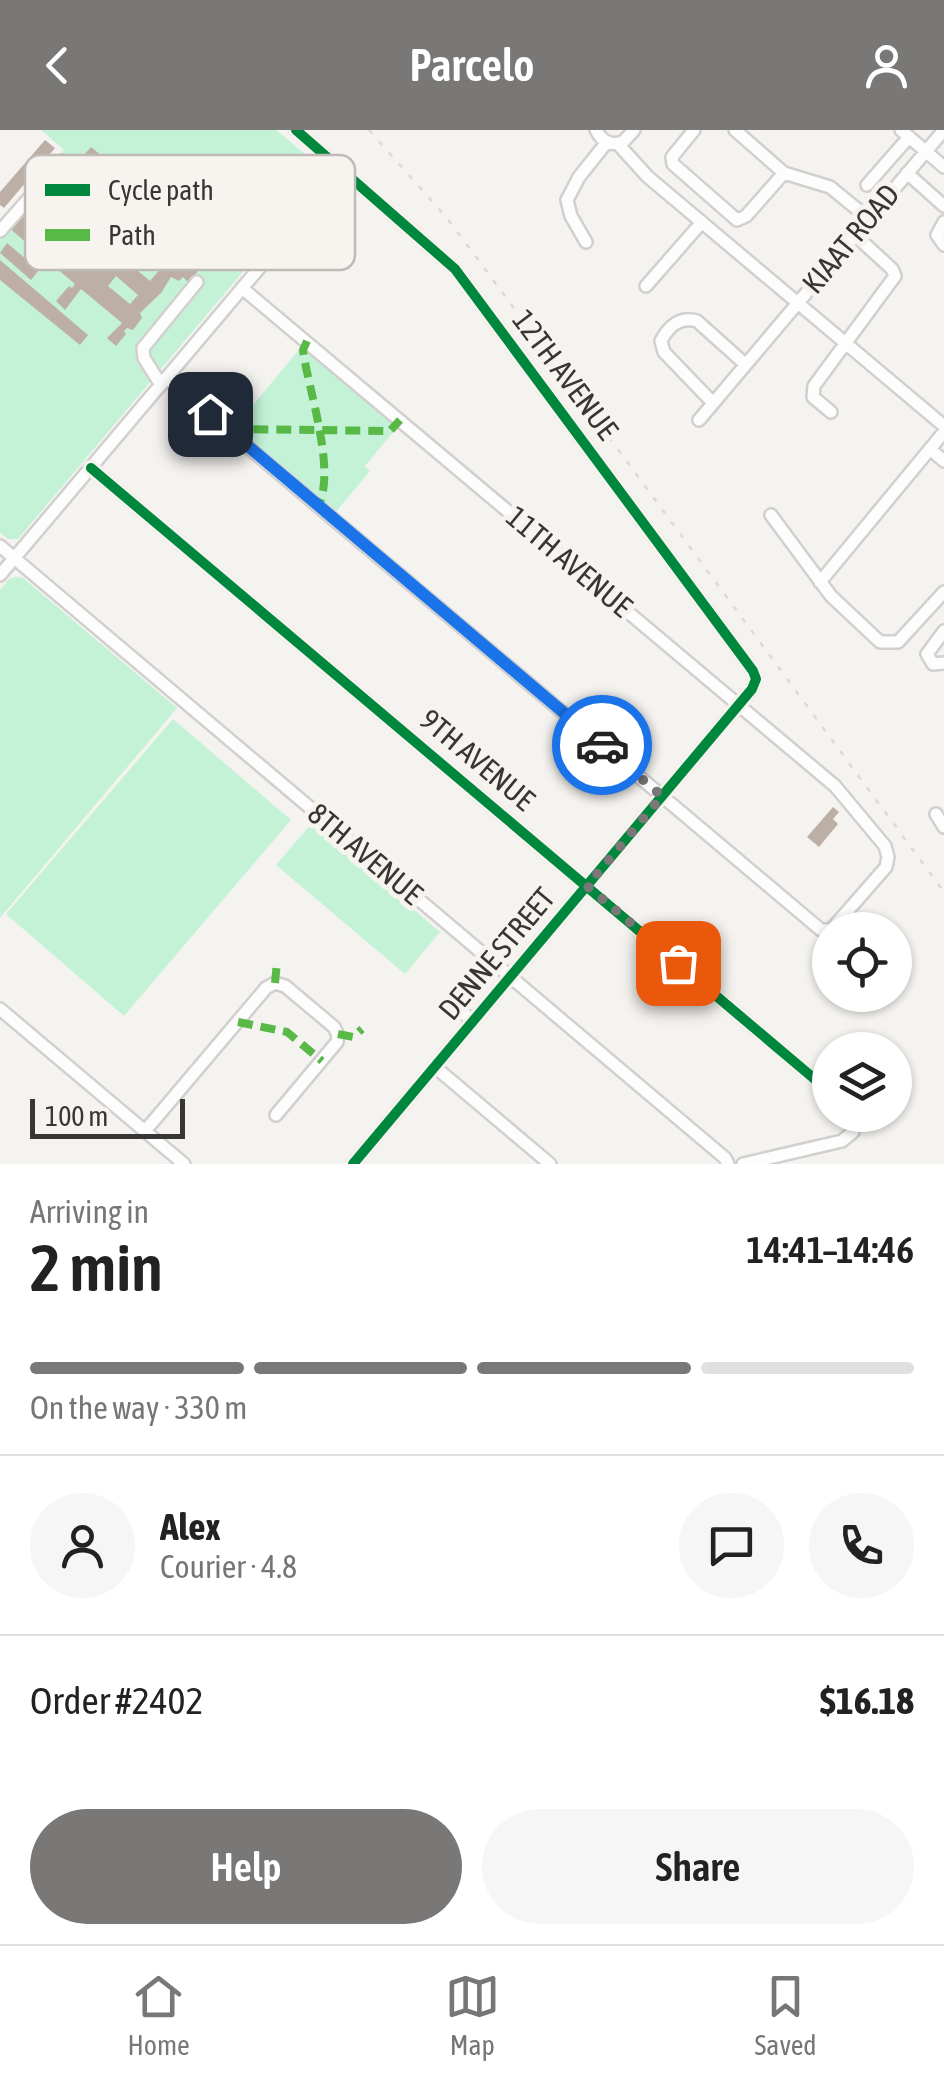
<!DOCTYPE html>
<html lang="en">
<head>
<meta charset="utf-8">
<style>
	:root { --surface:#fff; --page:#f6f6f6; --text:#222; --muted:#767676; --line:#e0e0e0; --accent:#7a7876 }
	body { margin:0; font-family:"Asap Condensed",sans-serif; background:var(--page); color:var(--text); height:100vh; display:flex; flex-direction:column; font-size:38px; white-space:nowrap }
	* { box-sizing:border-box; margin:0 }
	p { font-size:32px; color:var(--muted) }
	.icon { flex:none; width:55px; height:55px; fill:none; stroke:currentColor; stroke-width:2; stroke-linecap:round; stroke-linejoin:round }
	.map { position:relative; height:1034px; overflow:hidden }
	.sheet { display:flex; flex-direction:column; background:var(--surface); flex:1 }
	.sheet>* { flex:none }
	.buttons { position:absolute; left:812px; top:782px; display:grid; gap:20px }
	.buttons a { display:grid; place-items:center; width:100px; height:100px; border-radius:50%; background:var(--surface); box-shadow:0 2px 8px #0004; font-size:50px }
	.scale { position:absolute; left:30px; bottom:25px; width:155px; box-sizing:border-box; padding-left:10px; border:5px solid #383634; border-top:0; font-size:28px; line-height:35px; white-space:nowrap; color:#383634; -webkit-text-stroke:8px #f7f3ee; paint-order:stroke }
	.pin { position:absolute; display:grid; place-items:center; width:85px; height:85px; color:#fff; margin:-42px; border-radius:20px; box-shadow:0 5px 15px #0006 }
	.courier { position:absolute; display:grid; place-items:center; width:100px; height:100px; margin:-50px; border:8px solid #1a73e8; border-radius:50%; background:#fff; color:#222; box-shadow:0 2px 12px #0007 }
	.overview em { font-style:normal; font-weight:600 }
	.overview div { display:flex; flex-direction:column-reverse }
	.overview { display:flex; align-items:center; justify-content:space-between; height:170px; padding:0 30px }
	h1 { font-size:65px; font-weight:600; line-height:75px }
	.bar { display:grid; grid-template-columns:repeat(4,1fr); gap:15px 10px; align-content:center; height:120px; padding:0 30px }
	.bar i { height:12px; border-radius:8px; background:var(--line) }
	.bar .on { background:var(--accent) }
	.bar p { grid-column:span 4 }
	.line { display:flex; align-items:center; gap:25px; padding:0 30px; border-top:2px solid var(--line) }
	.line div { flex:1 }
	.round { display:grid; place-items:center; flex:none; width:105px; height:105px; border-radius:52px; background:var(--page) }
	.button { display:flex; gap:20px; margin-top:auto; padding:20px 30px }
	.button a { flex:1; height:115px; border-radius:60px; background:var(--accent); color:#fff; font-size:40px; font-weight:600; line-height:115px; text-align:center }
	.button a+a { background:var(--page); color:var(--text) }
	header { display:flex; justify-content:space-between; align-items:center; height:130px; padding:0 30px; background:var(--accent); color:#fff; font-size:45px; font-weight:600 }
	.tabs { display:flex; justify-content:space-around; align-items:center; height:140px; border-top:2px solid var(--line); background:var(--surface); font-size:28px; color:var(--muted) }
	.tabs a { display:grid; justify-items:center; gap:5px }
	.tabs .on { color:var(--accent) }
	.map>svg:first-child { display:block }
	.green { fill:#c4f2d7 }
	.building { fill:#bdafa6; fill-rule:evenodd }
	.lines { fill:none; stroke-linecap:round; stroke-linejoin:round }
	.minor-casing { stroke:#d2d0ce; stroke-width:16 }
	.minor { stroke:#fefdfd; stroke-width:11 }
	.rail { stroke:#dbdad9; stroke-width:2.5; stroke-dasharray:5 10; stroke-linecap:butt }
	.quiet { stroke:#58b947; stroke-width:8; stroke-dasharray:15 8; stroke-linecap:butt }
	.cycleway-casing { stroke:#f7f3ee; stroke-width:16 }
	.cycleway { stroke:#00873e; stroke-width:10 }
	.done { stroke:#7a7876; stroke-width:10; stroke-dasharray:0 18 }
	.route { stroke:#1a73e8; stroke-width:12 }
	.labels { text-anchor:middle; stroke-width:10; stroke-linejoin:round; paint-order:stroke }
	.street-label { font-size:30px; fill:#383634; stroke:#f7f3ee }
	.key { fill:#f7f3ee; stroke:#bebab6; stroke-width:2.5 }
	.key-label { font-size:28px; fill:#383634 }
</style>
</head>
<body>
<header><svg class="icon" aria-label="back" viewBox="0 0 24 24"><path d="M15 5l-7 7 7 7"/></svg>Parcelo<svg class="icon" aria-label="person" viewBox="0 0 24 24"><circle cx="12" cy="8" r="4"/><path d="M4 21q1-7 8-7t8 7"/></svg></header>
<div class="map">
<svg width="944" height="1034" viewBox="0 0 944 1034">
	<rect width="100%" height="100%" fill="#f5f3f0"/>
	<path class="green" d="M 41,0 L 276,0 L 327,42 L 18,409 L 8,409 L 0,403 L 0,97 L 64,20 Z
		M 303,215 L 399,295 L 365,336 L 370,341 L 334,384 L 233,299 Z
		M 16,447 L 23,448 L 177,578 L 0,788 L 0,460 L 9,449 Z
		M 173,589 L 291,690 L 124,886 L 6,784 Z
		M 312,693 L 440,802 L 405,844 L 276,735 Z"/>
	<path class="building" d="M 45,10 L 55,18 L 4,78 L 0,75 L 0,62 Z
		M 91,17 L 135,54 L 129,61 L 166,93 L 158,102 L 199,140 L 188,152 L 183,147 L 179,151 L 171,147 L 161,163 L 140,183 L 142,188 L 133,200 L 127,198 L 124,201 L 126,204 L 116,216 L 107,208 L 122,193 L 81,159 L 65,180 L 56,171 L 69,156 L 72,158 L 75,154 L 43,127 L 34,137 L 39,140 L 31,150 L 0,123 L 7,113 L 26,129 L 34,119 L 8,97 L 21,81 L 49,105 L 90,56 L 105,69 L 102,72 L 108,78 L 98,90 L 108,98 L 128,73 L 78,32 ZM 136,94 L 148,104 L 142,112 L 130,102 ZM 83,108 L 92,116 L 79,131 L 63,118 L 66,114 L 73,120 ZM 117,117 L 128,126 L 135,117 L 161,138 L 150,151 L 118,124 L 107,136 L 104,133 ZM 116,146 L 138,165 L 130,174 L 108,156 Z
		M 0,130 L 88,205 L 80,215 L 0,150 Z
		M 833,677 L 839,682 L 833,689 L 838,694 L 819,717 L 807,707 Z"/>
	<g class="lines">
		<g class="minor-casing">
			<path id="minor" d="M 296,0 L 455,139 L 753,541 L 756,549 L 752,559 L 353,1034
				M 596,0 C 602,12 611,16 623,12 L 634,0
				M 694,0 L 672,27 L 673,34 L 737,90 L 746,86 L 784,43
				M 735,0 L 784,43 L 830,57 L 868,88
				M 901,0 L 944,37
				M 618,14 L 648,47 L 944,296
				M 907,43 L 944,76
				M 867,55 L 909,7
				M 944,92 L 937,105 L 944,115
				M 0,101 L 62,31 L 69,33 L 119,75
				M 586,112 L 571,86 L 567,70 L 579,47 L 607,12
				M 646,156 L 702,92
				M 242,158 L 835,656 L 885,716 L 888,727 L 886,737 L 831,800
				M 166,248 L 821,800 L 830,800
				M 161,255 L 144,228 L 143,218 L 197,152
				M 713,273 L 664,222 L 661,211 C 668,197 680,186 697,191 L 745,234
				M 831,282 L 813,267 L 814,256 L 895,146 L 892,139 L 855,105
				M 699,290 L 944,0
				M 930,319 L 944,331
				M 91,338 L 830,962
				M 771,385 L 831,466 L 880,512 L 898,512 L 944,462
				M 0,416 L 725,1028 L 728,1034
				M 0,445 L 342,40
				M 820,452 L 944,302
				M 944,501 L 927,524 L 933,534 L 944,533
				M 936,684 L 944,697
				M 451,873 L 473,891
				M 0,879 L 184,1034
				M 435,937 L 550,1034
				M 145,1001 L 266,858 L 275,853 L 285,856 L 334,897 L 338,905 L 337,912 L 276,985
				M 743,1034 L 842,1011 L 853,1002 L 854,985"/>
		</g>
		<use href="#minor" class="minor"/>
		<path class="rail" d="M 369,0 L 446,87 L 485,139 L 944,762"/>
		<path class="quiet" d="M 307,211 L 303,220 C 308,259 337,341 318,376
			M 231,302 L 237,299 L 390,301 L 400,290
			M 275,853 L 277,832
			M 238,892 L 287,902 L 322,931
			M 338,904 L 353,907 L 362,899"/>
		<g class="cycleway-casing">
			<path id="cycleway" d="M 296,0 L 455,139 L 753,541 L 756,549 L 752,559 L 353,1034
				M 91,338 L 830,962"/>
		</g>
		<use href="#cycleway" class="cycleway"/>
	</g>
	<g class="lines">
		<path class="done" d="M 602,615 L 662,666 L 587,756 L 678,833"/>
		<path class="route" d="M 210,284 L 602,615"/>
	</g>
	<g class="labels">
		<g class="street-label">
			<text transform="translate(851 109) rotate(-50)" y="10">KIAAT ROAD</text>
			<text transform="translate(565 245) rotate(53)" y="10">12TH AVENUE</text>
			<text transform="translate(569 432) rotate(40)" y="10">11TH AVENUE</text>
			<text transform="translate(477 630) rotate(40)" y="10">9TH AVENUE</text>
			<text transform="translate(365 724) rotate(40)" y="10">8TH AVENUE</text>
			<text transform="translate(497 824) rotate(-50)" y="10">DENNE STREET</text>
		</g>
	</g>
	<rect x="25" y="25" width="330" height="115" rx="15" class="key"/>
	<rect x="45" y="54" width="45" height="12" fill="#00873e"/>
	<rect x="45" y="99" width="45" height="12" fill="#58b947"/>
	<g class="key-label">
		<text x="108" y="70">Cycle path</text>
		<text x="108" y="115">Path</text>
	</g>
</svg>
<div class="buttons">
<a><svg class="icon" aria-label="locate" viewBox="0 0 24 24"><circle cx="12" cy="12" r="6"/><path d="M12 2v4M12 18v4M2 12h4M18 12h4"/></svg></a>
<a><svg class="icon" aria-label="layers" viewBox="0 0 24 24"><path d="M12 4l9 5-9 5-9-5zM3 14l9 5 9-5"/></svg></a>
</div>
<div class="scale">100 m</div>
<div class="pin" style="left:678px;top:833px;background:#ea580c"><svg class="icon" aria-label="bag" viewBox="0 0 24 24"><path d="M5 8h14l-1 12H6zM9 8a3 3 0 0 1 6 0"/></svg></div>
<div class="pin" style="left:210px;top:284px;background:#1f2937"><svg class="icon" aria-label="home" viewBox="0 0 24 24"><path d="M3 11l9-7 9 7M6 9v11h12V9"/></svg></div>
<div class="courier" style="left:602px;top:615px"><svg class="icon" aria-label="car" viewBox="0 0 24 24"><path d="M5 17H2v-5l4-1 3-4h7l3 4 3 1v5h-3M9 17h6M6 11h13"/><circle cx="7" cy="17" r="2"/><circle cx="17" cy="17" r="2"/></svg></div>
</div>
<section class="sheet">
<div class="overview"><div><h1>2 min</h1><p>Arriving in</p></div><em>14:41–14:46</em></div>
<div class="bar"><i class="on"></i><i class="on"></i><i class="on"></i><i></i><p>On the way · 330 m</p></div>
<div class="line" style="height:180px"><a class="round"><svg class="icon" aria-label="person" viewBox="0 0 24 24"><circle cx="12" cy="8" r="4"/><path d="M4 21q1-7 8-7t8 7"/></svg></a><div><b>Alex</b><p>Courier · 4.8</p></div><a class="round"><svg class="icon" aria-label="chat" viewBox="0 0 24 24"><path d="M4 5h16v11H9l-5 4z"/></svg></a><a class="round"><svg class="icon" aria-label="phone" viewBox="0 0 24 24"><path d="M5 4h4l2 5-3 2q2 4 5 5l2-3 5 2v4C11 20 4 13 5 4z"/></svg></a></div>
<div class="line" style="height:130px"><div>Order #2402</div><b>$16.18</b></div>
<div class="button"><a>Help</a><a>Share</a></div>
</section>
<nav class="tabs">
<a class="on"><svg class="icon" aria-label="home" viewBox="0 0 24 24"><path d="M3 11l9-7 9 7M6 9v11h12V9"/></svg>Home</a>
<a><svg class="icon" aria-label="map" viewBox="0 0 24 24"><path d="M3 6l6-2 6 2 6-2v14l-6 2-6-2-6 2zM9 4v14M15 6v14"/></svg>Map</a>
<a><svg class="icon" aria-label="saved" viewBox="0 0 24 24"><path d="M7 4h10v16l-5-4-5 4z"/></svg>Saved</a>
</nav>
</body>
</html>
